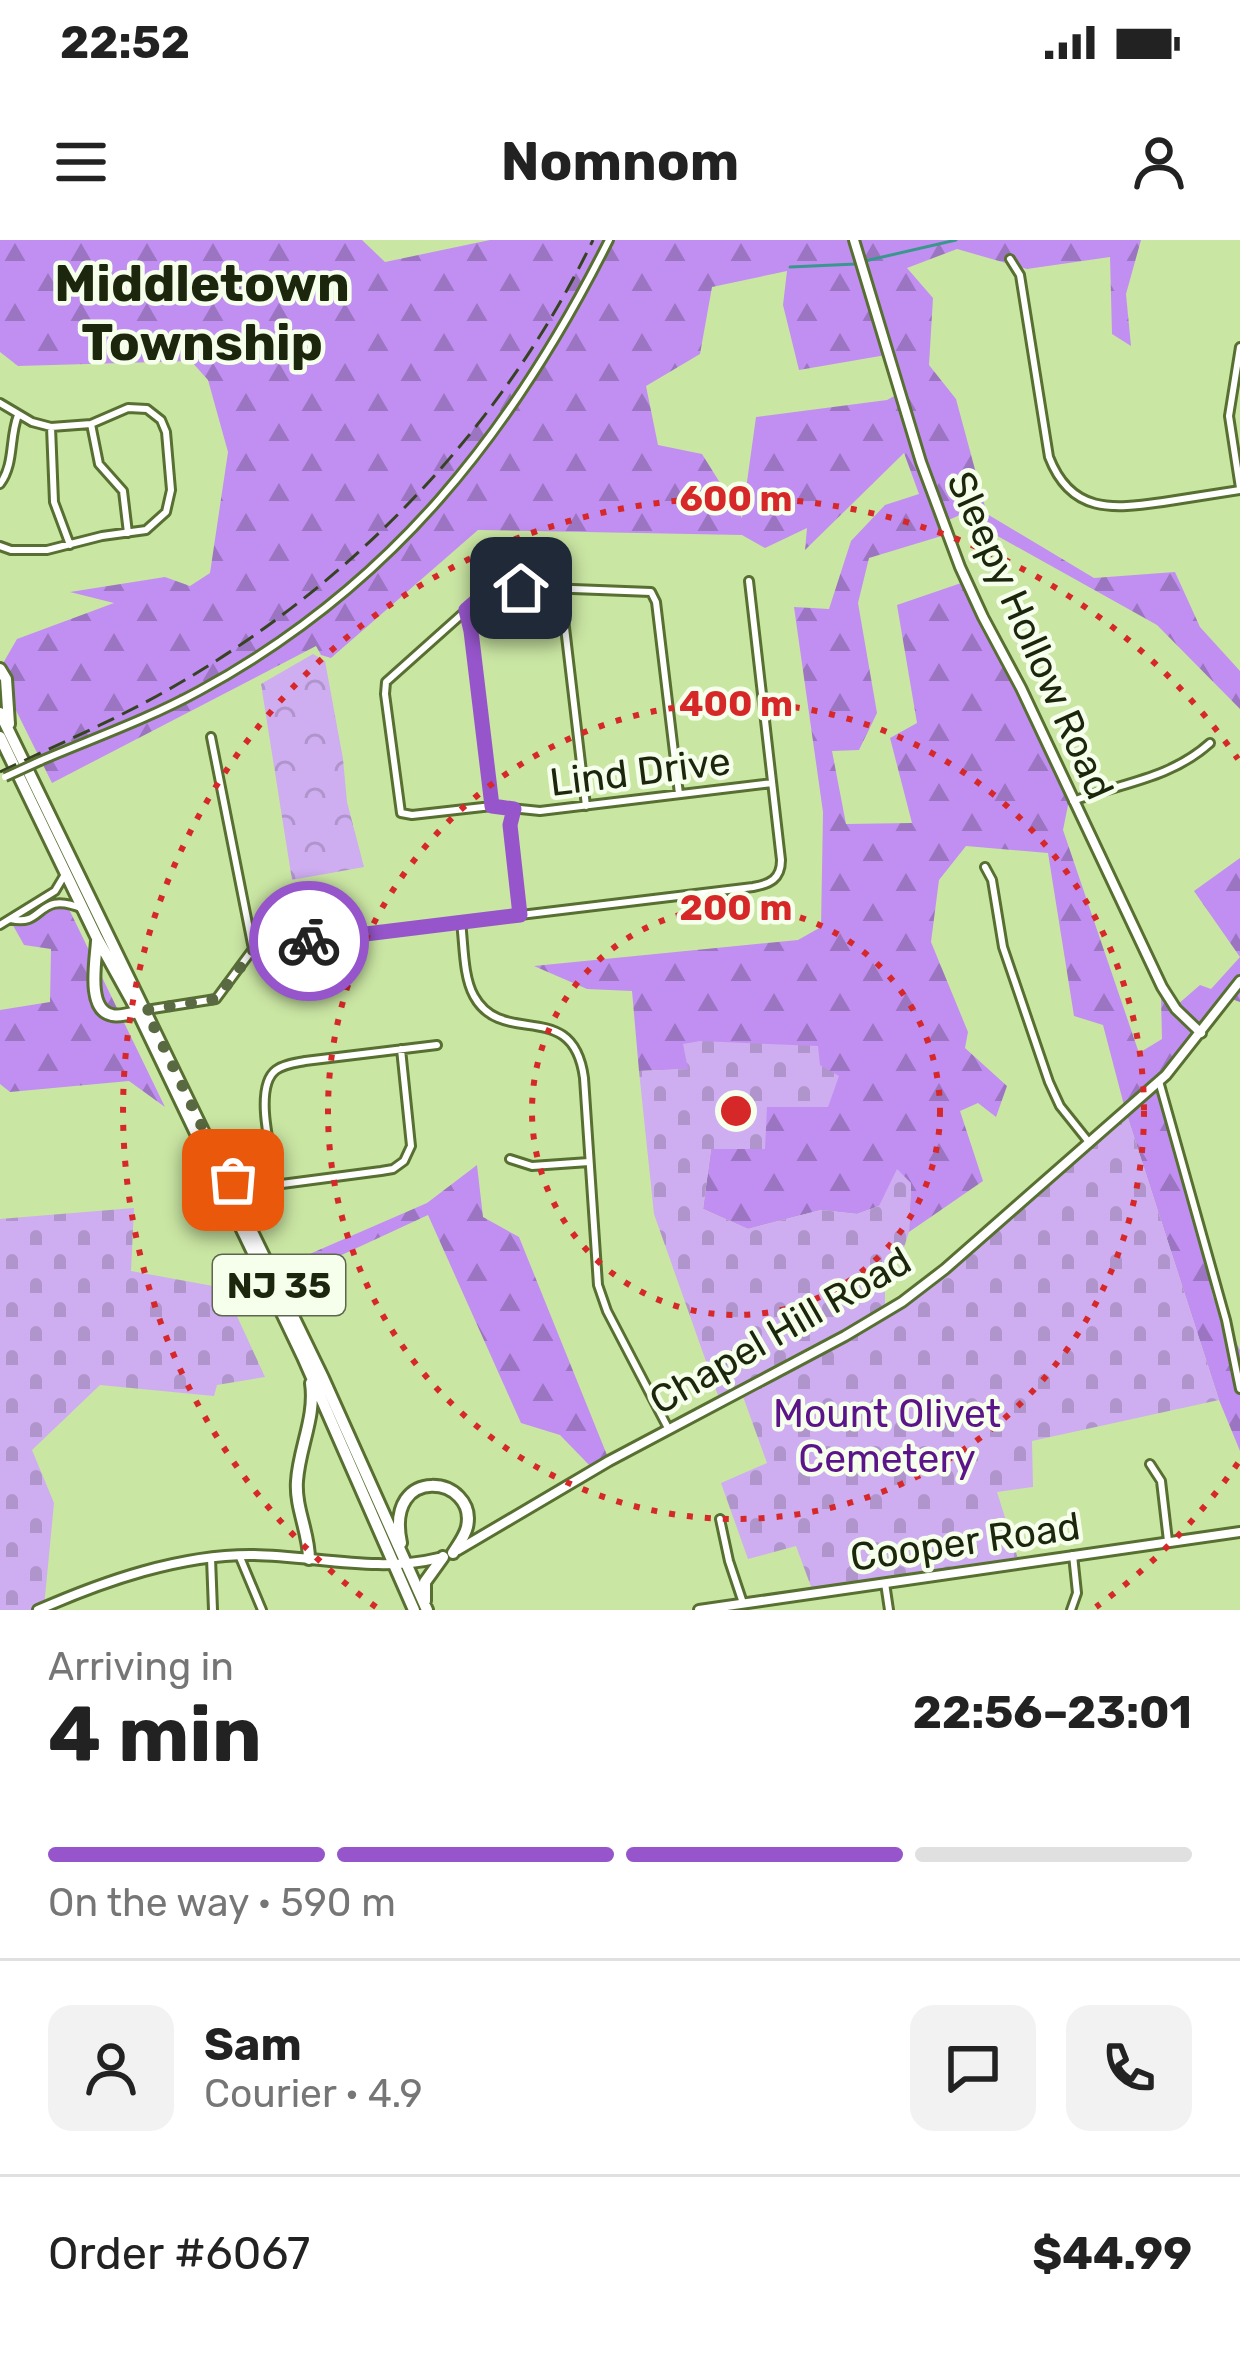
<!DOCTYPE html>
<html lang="en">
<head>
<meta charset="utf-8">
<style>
	:root { --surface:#fff; --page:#f2f2f2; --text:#222; --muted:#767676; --line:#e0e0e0; --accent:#9655cb }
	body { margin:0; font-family:Rubik,sans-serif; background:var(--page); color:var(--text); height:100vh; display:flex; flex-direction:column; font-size:45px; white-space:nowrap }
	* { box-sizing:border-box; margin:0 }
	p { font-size:39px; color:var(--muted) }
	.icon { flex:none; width:66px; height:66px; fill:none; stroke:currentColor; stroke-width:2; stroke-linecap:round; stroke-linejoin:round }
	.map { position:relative; height:1370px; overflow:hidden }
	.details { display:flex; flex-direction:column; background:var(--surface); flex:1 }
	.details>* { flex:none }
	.pin { position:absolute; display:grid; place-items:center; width:102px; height:102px; color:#fff; margin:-51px; border-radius:24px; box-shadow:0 6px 18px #0006 }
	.courier { position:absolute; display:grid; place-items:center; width:120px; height:120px; margin:-60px; border:9px solid #9655cb; border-radius:50%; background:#fff; color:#222; box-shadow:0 3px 15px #0007 }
	.summary em { font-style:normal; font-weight:700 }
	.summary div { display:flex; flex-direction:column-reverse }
	.summary { display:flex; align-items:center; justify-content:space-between; height:204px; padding:0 48px }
	h1 { font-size:78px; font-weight:700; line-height:90px }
	.bar { display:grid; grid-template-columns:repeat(4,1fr); gap:18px 12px; align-content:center; height:144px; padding:0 48px }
	.bar i { height:15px; border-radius:9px; background:var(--line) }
	.bar .on { background:var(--accent) }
	.bar p { grid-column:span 4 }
	.line { display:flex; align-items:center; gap:30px; padding:0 48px; border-top:3px solid var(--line) }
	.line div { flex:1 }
	.round { display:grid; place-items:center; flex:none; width:126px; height:126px; border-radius:24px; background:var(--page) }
	.status { display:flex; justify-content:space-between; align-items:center; height:84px; padding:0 60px; background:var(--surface); direction:ltr }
	.status svg { height:33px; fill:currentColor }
	header { display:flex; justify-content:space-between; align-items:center; height:156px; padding:0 48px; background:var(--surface); font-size:54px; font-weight:700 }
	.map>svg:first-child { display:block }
	.forest { fill:url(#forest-firs); fill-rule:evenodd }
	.cemetery { fill:url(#cemetery-stones) }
	.park { fill:url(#park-crowns) }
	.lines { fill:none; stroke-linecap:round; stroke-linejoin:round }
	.stream { stroke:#3a978e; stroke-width:3 }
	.minor-casing { stroke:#576f31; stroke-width:12 }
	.tertiary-casing { stroke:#576f31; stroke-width:14 }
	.trunk-casing { stroke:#576f31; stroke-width:16 }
	.minor { stroke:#fff; stroke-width:6 }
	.tertiary { stroke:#fff; stroke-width:8 }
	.trunk { stroke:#fff; stroke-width:10 }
	.rail { stroke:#364322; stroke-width:3; stroke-dasharray:18 9; stroke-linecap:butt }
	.minor-bridge-casing { stroke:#576f31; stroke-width:12; stroke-linecap:butt }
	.minor-bridge { stroke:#fff; stroke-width:6 }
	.done { stroke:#596941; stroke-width:12; stroke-dasharray:0 21.6 }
	.route { stroke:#9655cb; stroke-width:15 }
	.ring { fill:none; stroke:#d62828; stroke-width:6; stroke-dasharray:6 12 }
	.labels { text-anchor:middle; stroke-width:9; stroke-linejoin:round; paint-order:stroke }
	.shield { fill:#f6ffeb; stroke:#5d674f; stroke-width:3 }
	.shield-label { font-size:36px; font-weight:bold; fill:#1c260c }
	.street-label { font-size:39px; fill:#1c260c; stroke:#f6ffeb }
	.park-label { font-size:39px; fill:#5b1489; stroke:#f6ffeb }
	.district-label { font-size:51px; font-weight:bold; fill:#1c260c; stroke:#f6ffeb }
	.centre { fill:#d62828; stroke:#f6ffeb; stroke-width:6 }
	.ring-label { font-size:36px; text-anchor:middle; font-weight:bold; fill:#d62828; stroke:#f6ffeb; stroke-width:9; stroke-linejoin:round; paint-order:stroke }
</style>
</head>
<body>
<div class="status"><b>22:52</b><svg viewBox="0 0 49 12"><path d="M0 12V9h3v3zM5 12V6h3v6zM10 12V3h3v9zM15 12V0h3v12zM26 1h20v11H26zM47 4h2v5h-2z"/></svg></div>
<header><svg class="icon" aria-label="menu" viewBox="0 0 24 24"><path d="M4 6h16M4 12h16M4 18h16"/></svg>Nomnom<svg class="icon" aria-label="person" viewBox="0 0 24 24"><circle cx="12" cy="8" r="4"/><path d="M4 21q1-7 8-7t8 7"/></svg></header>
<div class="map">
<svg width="1240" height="1370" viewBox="0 0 1240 1370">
	<defs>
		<pattern id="forest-firs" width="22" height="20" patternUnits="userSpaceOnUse" patternTransform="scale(3)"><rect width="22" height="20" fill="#c18ff1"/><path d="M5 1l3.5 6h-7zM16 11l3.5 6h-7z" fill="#9c75c2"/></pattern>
		<pattern id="cemetery-stones" width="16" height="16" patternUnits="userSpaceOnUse" patternTransform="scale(3)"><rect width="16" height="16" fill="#ceadf0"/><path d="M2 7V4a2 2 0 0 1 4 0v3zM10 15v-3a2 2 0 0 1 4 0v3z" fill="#b095cd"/></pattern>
		<pattern id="park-crowns" width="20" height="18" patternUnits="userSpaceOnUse" patternTransform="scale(3)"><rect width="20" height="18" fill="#ceadf0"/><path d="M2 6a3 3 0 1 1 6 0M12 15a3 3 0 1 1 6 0" fill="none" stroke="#b095cd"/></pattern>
	</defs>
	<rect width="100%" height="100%" fill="#cae6a3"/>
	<path class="forest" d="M 0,0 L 362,0 L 385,22 L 490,0 L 1141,0 L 1126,54 L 1131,106 L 1112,94 L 1110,17 L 1027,29 L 957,9 L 907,28 L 933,58 L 929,125 L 956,159 L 987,274 L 1094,338 L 1175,332 L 1200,387 L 1240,431 L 1240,469 L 1157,385 L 960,275 L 944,282 L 948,294 L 869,318 L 858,363 L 877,473 L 859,510 L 832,511 L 846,584 L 912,583 L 890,498 L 917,483 L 897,365 L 967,341 L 1070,555 L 1063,590 L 1139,813 L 1162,799 L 1161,758 L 1177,765 L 1200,745 L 1211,749 L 1240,717 L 1194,651 L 1240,618 L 1240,762 L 1229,758 L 1163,834 L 1213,1057 L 1240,1110 L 1240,1211 L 1219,1160 L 1125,869 L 1103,785 L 1074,776 L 1048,613 L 966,606 L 939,640 L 931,702 L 968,792 L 965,808 L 1007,846 L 996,877 L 978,863 L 960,871 L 983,941 L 909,992 L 911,943 L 879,966 L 857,974 L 821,970 L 748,989 L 703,969 L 711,909 L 689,829 L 639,831 L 632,751 L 587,749 L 534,726 L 798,700 L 821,687 L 823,572 L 794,367 L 829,369 L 851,301 L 885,265 L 919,254 L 904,213 L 805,310 L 807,288 L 765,308 L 742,295 L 478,290 L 331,418 L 321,415 L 316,406 L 52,543 L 0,438 L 2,425 L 17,399 L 114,363 L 70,352 L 165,337 L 190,346 L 210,333 L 228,212 L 208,140 L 191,121 L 18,126 L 0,112 ZM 787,31 L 783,65 L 799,130 L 886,115 L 898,154 L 887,160 L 756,177 L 742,278 L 702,214 L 658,205 L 646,146 L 700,114 L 712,47 Z
		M 45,663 L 67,665 L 165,867 L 129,841 L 10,852 L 0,844 L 0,770 L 50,762 L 51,709 L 24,705 L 10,680 Z
		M 477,925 L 483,977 L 519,997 L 609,1220 L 593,1229 L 560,1195 L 521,1183 L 428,975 L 292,1038 L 305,1016 L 427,963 Z"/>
	<path class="cemetery" d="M 700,801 L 818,806 L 820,825 L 839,836 L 828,867 L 767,867 L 765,909 L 711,909 L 703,969 L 748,989 L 821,970 L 857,974 L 879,966 L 897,929 L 911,943 L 909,992 L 899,1023 L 885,1024 L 885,1072 L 1125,869 L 1219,1160 L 1032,1201 L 1033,1247 L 997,1252 L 1019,1322 L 813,1352 L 796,1306 L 748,1319 L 721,1243 L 767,1223 L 741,1151 L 720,1161 L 654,974 L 639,831 L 688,829 L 683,804 Z
		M 134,968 L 131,1031 L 224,1048 L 265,1137 L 217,1145 L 214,1156 L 100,1145 L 32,1210 L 54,1263 L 44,1367 L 38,1370 L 0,1370 L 0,979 Z"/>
	<path class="park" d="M 313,414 L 325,421 L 343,519 L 347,562 L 364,627 L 292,640 L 261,444 Z"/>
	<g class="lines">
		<path class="stream" d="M 865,21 L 956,0
			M 790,27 L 856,24"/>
		<g class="minor-casing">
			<path id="minor" d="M 1010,19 L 1020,35 L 1049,217 C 1071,274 1112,269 1163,262 C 1188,258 1214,254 1240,250
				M 1240,107 L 1229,176 L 1240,248
				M 0,163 L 32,182 L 51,187 L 91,184 L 128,168 L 147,169 L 161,180 L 166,192 L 171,250 L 166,272 L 146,290 L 102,296 L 47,310 L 11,310 L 0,306
				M 91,184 L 99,224 L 123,251 L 128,293
				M 51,187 L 54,262 L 70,305
				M 0,244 C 15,224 9,198 18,175
				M 563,349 L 562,362 L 586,566
				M 466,370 L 471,391 L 492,566
				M 211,497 L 253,709
				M 40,521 C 94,498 148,479 199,451 C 391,347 512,193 609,0
				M 679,554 L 656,362 L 651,352 L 547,348 L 489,350 L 386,442 L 385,454 L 401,573 L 412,575 L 492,566 L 540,571 L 772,543
				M 1073,561 C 1121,543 1170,539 1210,503
				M 514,569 L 510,585 L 520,675
				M 985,627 L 992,640 L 1003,707 L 1049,842 L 1060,866 L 1088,901
				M 11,679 C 45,688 36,649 83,669
				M 461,682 C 464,705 463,736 474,756 C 503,809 573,756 584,838 L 598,1045 L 607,1071 L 668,1188
				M 0,685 L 55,651 L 64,636
				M 146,770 L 216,759 L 253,709 L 263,706 L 753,647 C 770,644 781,639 781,620 L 749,341
				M 1159,841 L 1226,1080 L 1240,1149
				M 510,919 L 532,926 L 589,922
				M 228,937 L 239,944 L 251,948 L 381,931 L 393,929 L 404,921 L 411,906 L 401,809
				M 277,944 C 273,918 252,848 276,830 C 284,824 295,823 305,821 L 437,805
				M 1150,1224 L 1161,1241 L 1168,1301
				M 720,1279 L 729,1321 L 743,1363
				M 239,1315 L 262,1370
				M 211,1318 L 213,1370
				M 885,1343 L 889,1370
				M 1071,1370 L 1077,1353 L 1073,1315"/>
		</g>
		<g class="tertiary-casing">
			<path id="tertiary" d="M 854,0 L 921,222 L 960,327 L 983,377 L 1021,448 L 1162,747 L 1176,769 L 1201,793
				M 458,1310 L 609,1221 L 845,1096 L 902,1062 L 945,1029 L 1166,835 L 1240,741
				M 38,1370 C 104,1341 181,1314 254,1315 C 315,1316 379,1333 439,1318
				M 699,1370 L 1240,1292"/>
		</g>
		<g class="trunk-casing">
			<path id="trunk" d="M 0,429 L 6,439 L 9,484
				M 0,473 L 323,1138 L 427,1370
				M 0,497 L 97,698 L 138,772 L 303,1117 L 414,1370
				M 97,701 C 96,720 86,770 112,775 C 120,777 133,773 142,771
				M 401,1303 C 384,1223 478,1236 467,1287 C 465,1296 458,1305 453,1313
				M 309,1319 C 309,1292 295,1268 297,1241 C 299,1208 316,1177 311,1143
				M 425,1361 L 425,1342 L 443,1317"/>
		</g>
		<use href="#minor" class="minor"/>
		<use href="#tertiary" class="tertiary"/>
		<use href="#trunk" class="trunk"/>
		<path class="rail" d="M 0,532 C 52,507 106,484 157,456 C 345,352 499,194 593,0"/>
		<g class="minor-bridge-casing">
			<path id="minor-bridge" d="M 5,537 L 40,521"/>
		</g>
		<use href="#minor-bridge" class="minor-bridge"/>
	</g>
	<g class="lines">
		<path class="done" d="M 233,940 L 225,934 L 146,770 L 216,759 L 254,709 L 309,701"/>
		<path class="route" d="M 309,701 L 520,675 L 510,585 L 514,569 L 492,566 L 471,391 L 466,370 L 489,350 L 521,348"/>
	</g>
	<g class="ring">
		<circle cx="736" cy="871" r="204"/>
		<circle cx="736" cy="871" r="408"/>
		<path d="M1238 1223A613 613 0 0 1 1096 1367M376 1367A613 613 0 1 1 1238 519"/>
	</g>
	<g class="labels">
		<rect class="shield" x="213" y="1015" width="132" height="60" rx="9"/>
		<g class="shield-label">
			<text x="279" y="1058">NJ 35</text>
		</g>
		<g class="street-label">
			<text transform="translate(1031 395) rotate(66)" y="14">Sleepy Hollow Road</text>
			<text transform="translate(640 531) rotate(-7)" y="14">Lind Drive</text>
			<text transform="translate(780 1090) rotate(-30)" y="14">Chapel Hill Road</text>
			<text transform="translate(965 1301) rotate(-8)" y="14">Cooper Road</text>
		</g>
		<g class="park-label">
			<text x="887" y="1187">Mount Olivet<tspan x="887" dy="45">Cemetery</tspan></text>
		</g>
		<g class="district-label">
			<text x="202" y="61">Middletown<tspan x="202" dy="59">Township</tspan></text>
		</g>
	</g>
	<circle cx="736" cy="871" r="18" class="centre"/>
	<g class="ring-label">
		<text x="736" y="271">600 m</text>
		<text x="736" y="476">400 m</text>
		<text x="736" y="680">200 m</text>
	</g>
</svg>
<div class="pin" style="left:233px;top:940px;background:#ea580c"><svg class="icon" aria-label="bag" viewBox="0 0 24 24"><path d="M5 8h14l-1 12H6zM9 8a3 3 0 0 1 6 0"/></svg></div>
<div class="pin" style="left:521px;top:348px;background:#1f2937"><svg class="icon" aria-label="home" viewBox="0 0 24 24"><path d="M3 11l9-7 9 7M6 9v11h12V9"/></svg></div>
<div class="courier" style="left:309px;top:701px"><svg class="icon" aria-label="bike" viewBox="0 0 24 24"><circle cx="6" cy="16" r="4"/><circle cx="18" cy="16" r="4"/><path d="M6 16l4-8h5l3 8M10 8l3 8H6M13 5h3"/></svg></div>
</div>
<section class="details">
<div class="summary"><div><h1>4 min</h1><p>Arriving in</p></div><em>22:56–23:01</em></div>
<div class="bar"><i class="on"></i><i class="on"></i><i class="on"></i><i></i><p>On the way · 590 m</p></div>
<div class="line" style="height:216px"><a class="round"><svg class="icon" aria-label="person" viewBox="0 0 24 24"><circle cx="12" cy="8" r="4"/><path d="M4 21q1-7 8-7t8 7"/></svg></a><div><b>Sam</b><p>Courier · 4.9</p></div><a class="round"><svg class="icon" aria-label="chat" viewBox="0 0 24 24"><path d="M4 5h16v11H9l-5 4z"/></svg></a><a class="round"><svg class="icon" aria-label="phone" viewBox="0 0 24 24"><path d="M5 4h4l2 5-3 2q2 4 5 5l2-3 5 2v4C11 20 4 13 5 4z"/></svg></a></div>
<div class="line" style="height:156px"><div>Order #6067</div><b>$44.99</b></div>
</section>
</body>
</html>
